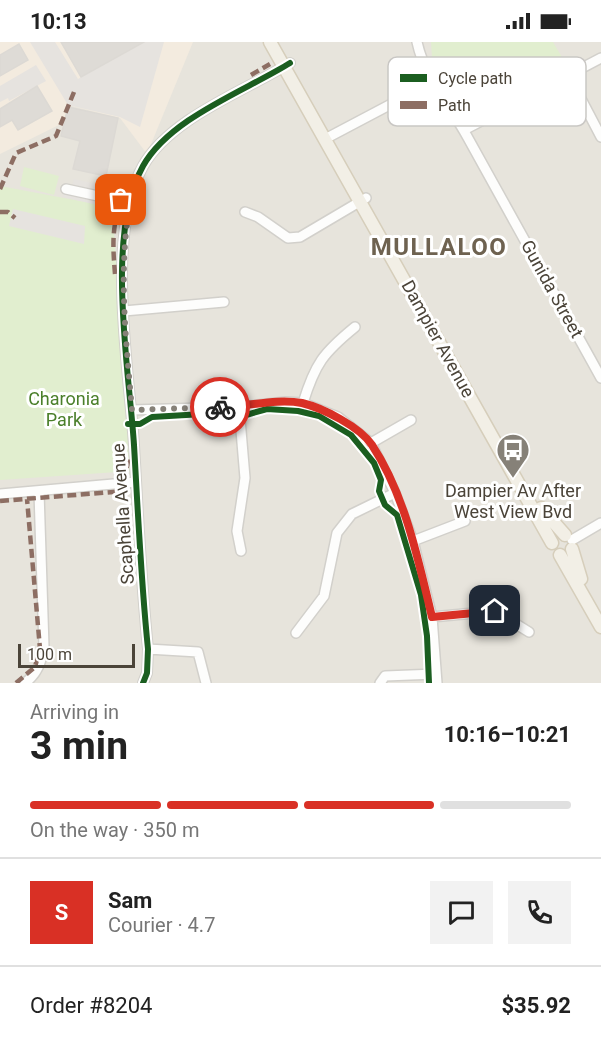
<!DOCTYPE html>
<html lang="en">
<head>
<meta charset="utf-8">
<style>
	:root { --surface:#fff; --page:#f2f2f2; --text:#222; --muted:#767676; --line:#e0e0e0; --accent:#d93025 }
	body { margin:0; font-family:Roboto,sans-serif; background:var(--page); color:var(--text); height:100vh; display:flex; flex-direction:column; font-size:22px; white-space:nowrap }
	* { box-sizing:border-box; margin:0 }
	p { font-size:20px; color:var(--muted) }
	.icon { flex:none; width:33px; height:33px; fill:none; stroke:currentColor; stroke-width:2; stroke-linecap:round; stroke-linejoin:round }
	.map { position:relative; height:641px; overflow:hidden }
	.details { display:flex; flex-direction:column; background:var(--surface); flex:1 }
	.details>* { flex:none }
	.scale { position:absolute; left:18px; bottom:15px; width:117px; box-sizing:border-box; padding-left:6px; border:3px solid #4b4439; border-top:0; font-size:16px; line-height:21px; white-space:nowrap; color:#4b4439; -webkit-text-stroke:4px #fff; paint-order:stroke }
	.pin { position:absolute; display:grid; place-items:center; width:51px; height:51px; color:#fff; margin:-26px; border-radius:12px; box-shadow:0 3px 9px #0006 }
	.courier { position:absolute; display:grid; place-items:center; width:60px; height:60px; margin:-30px; border:4px solid #d93025; border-radius:50%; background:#fff; color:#222; box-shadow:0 2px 8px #0007 }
	.overview em { font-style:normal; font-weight:700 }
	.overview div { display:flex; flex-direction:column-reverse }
	.overview { display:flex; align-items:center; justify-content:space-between; height:102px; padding:0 30px }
	h1 { font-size:39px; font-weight:700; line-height:45px }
	.bar { display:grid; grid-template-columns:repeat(4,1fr); gap:9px 6px; align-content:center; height:72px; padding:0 30px }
	.bar i { height:8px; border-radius:4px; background:var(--line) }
	.bar .on { background:var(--accent) }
	.bar p { grid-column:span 4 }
	.line { display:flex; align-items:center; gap:15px; padding:0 30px; border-top:2px solid var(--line) }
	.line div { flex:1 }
	.round { display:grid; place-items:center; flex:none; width:63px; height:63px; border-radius:0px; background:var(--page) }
	.status { display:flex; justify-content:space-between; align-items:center; height:42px; padding:0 30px; background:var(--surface); direction:ltr }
	.status svg { height:16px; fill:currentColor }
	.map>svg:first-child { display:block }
	.residential { fill:#e7e4dc }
	.commercial { fill:#f3ebdf }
	.green { fill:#e1eecf }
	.parking { fill:#e6e3df }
	.building { fill:#dedbd6; stroke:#dcd9d4; stroke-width:1.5 }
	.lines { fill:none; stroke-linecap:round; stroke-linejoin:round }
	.minor-casing { stroke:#d2d0cb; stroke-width:12 }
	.major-casing { stroke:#d6cebb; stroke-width:15 }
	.minor { stroke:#fdfdfc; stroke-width:9 }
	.major { stroke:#f2efe6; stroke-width:12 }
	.quiet { stroke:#8d6e63; stroke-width:4.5; stroke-dasharray:9 4.5; stroke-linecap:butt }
	.cycleway-casing { stroke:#fff; stroke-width:10 }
	.cycleway { stroke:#1b5e20; stroke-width:6 }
	.done { stroke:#868178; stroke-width:6; stroke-dasharray:0 10.8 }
	.route { stroke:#d93025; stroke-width:8 }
	.labels { text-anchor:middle; stroke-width:6; stroke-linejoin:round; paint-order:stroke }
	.street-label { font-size:18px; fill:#4b4439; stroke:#fff }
	.park-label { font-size:18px; fill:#4a7f2a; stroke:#fff }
	.poi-label { font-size:18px; fill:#4b4439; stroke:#fff }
	.district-label { font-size:24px; font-weight:bold; letter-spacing:1.5px; fill:#6e6250; stroke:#fff }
	.key { fill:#fff; stroke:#c9c7c4; stroke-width:1.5 }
	.key-label { font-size:16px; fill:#4b4439 }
</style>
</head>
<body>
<div class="status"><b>10:13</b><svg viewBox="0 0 49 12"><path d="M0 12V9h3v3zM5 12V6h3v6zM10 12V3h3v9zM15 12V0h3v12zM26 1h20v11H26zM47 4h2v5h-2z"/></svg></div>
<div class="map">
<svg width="601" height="641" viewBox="0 0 601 641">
	<rect width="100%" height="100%" fill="#f4f2ee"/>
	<path class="residential" d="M 0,0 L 601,0 L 601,641 L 0,641 Z"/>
	<path class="commercial" d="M 0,0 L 193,0 L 147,112 L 120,76 L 68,63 L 63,81 L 0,112 Z"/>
	<path class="green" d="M 431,0 L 553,0 L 569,27 L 469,78 L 432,16 Z
		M 24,125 L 59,134 L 54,153 L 20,144 Z
		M 0,144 L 112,165 L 132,429 L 0,438 Z"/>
	<path class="parking" d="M 30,0 L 55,0 L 78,37 L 144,0 L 164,0 L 140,85 L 120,75 L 68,63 Z
		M 36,23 L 46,39 L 9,59 L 8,56 L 0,60 L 0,44 Z
		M 74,137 L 105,144 L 105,150 L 110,153 L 106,165 L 63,155 L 65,143 L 72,144 Z
		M 13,167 L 85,184 L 84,202 L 9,184 Z"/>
	<path class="building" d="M 61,0 L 144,0 L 81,35 Z
		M 19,2 L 28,18 L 0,34 L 0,13 Z
		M 37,44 L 52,69 L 18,88 L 12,78 L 0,85 L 0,67 Z
		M 68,65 L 118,76 L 106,134 L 73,127 L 80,99 L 61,94 Z"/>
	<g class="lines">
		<g class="minor-casing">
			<path id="minor" d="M 417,0 C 425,37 451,64 468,96 C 513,176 557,256 601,336
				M 569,34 L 601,95
				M 464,88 L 601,16
				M 325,97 L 433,40
				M 66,147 L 130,161
				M 245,170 L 258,175 L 288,196 L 300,195 L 366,156
				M 124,269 L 224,260
				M 303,361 C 315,322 323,311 355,285
				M 239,365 L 245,436 L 237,489 L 241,509
				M 131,368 L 239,365 L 286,360 L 303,361 L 338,375 L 371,401 L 395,451 L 413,499 L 432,575 L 437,641
				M 371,401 L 411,378
				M 0,452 L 136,440
				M 572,498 L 601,481
				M 413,499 L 465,479
				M 432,575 L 495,569 L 529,590
				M 296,591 L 324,554 L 337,491 L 352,472 L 395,451
				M 148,607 L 198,610 L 206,641
				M 25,641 C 38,631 41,620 44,605 L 39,450
				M 143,641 L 147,631 L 148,607 C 141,539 138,471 134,403 C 129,326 105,193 143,124 C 170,76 245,49 290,21
				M 380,641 L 385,634 L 436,632"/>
		</g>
		<g class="major-casing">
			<path id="major" d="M 270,0 L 552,501
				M 541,466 L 565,493
				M 572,507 L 581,537
				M 560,513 L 601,585"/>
		</g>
		<use href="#minor" class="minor"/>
		<use href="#major" class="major"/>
		<path class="quiet" d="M 251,33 L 270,22
			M 0,147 L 16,111 L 56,94 L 74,50
			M 0,170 L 8,170 L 15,176
			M 115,232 C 112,196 112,178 127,144
			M 0,459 L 125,449 L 125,434 L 129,414
			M 16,641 L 35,625 L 40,607 L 27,457"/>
		<g class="cycleway-casing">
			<path id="cycleway" d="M 128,382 L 140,382 L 152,375 L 220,371 L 227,374 L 246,373 L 267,367 L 298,369 L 319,374 L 351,393 L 374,421 L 381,438 L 379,449 L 385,463 L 397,473 L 421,553 L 427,594 L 429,641
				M 143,641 L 147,631 L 148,607 C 141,539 138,471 134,403 C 129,326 105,193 143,124 C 170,76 245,49 290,21"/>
		</g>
		<use href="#cycleway" class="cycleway"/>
	</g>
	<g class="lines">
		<path class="done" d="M 121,158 L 130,161 C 118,230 126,298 132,368 L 220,365"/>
		<path class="route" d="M 220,365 C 246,365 276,356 302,361 C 323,366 360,385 372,403 C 405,453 418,517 432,575 L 495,569"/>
	</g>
	<defs>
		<g id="bus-pin" transform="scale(1.725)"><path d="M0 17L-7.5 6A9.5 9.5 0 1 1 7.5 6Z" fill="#868178" stroke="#fff"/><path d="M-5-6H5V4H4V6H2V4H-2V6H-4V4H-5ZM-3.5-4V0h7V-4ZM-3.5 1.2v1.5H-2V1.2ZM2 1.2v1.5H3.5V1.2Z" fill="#fff"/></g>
	</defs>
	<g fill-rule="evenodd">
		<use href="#bus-pin" x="513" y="408"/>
	</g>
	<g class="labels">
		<g class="street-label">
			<text transform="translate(552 247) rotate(61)" y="6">Gunida Street</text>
			<text transform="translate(438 297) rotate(61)" y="6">Dampier Avenue</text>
			<text transform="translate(123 472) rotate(-94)" y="6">Scaphella Avenue</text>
		</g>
		<g class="park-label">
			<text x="64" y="363">Charonia<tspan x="64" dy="21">Park</tspan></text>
		</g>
		<g class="poi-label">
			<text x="513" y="455">Dampier Av After<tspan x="513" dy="21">West View Bvd</tspan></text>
		</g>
		<g class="district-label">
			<text x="439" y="213">MULLALOO</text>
		</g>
	</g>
	<rect x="388" y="15" width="198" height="69" rx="9" class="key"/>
	<rect x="400" y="32" width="27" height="8" fill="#1b5e20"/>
	<rect x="400" y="59" width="27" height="8" fill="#8d6e63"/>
	<g class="key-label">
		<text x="438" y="42">Cycle path</text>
		<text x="438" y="69">Path</text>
	</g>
</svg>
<div class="scale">100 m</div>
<div class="pin" style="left:121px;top:158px;background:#ea580c"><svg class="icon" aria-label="bag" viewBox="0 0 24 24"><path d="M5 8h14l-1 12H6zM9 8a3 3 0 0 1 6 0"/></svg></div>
<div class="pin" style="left:495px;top:569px;background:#1f2937"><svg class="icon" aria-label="home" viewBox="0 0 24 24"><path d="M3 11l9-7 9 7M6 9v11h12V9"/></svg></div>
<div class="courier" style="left:220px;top:365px"><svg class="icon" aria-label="bike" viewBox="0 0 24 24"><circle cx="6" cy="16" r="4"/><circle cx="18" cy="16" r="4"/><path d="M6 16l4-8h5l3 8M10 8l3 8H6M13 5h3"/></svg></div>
</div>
<section class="details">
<div class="overview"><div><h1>3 min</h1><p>Arriving in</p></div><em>10:16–10:21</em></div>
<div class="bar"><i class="on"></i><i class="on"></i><i class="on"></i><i></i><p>On the way · 350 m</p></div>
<div class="line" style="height:108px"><b class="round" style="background:var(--accent);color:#fff">S</b><div><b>Sam</b><p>Courier · 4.7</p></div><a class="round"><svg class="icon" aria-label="chat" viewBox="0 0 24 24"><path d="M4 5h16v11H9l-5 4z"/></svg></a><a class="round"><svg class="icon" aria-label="phone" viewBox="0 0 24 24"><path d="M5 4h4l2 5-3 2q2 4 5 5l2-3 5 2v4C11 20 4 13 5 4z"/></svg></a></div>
<div class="line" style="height:78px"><div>Order #8204</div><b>$35.92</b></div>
</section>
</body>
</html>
